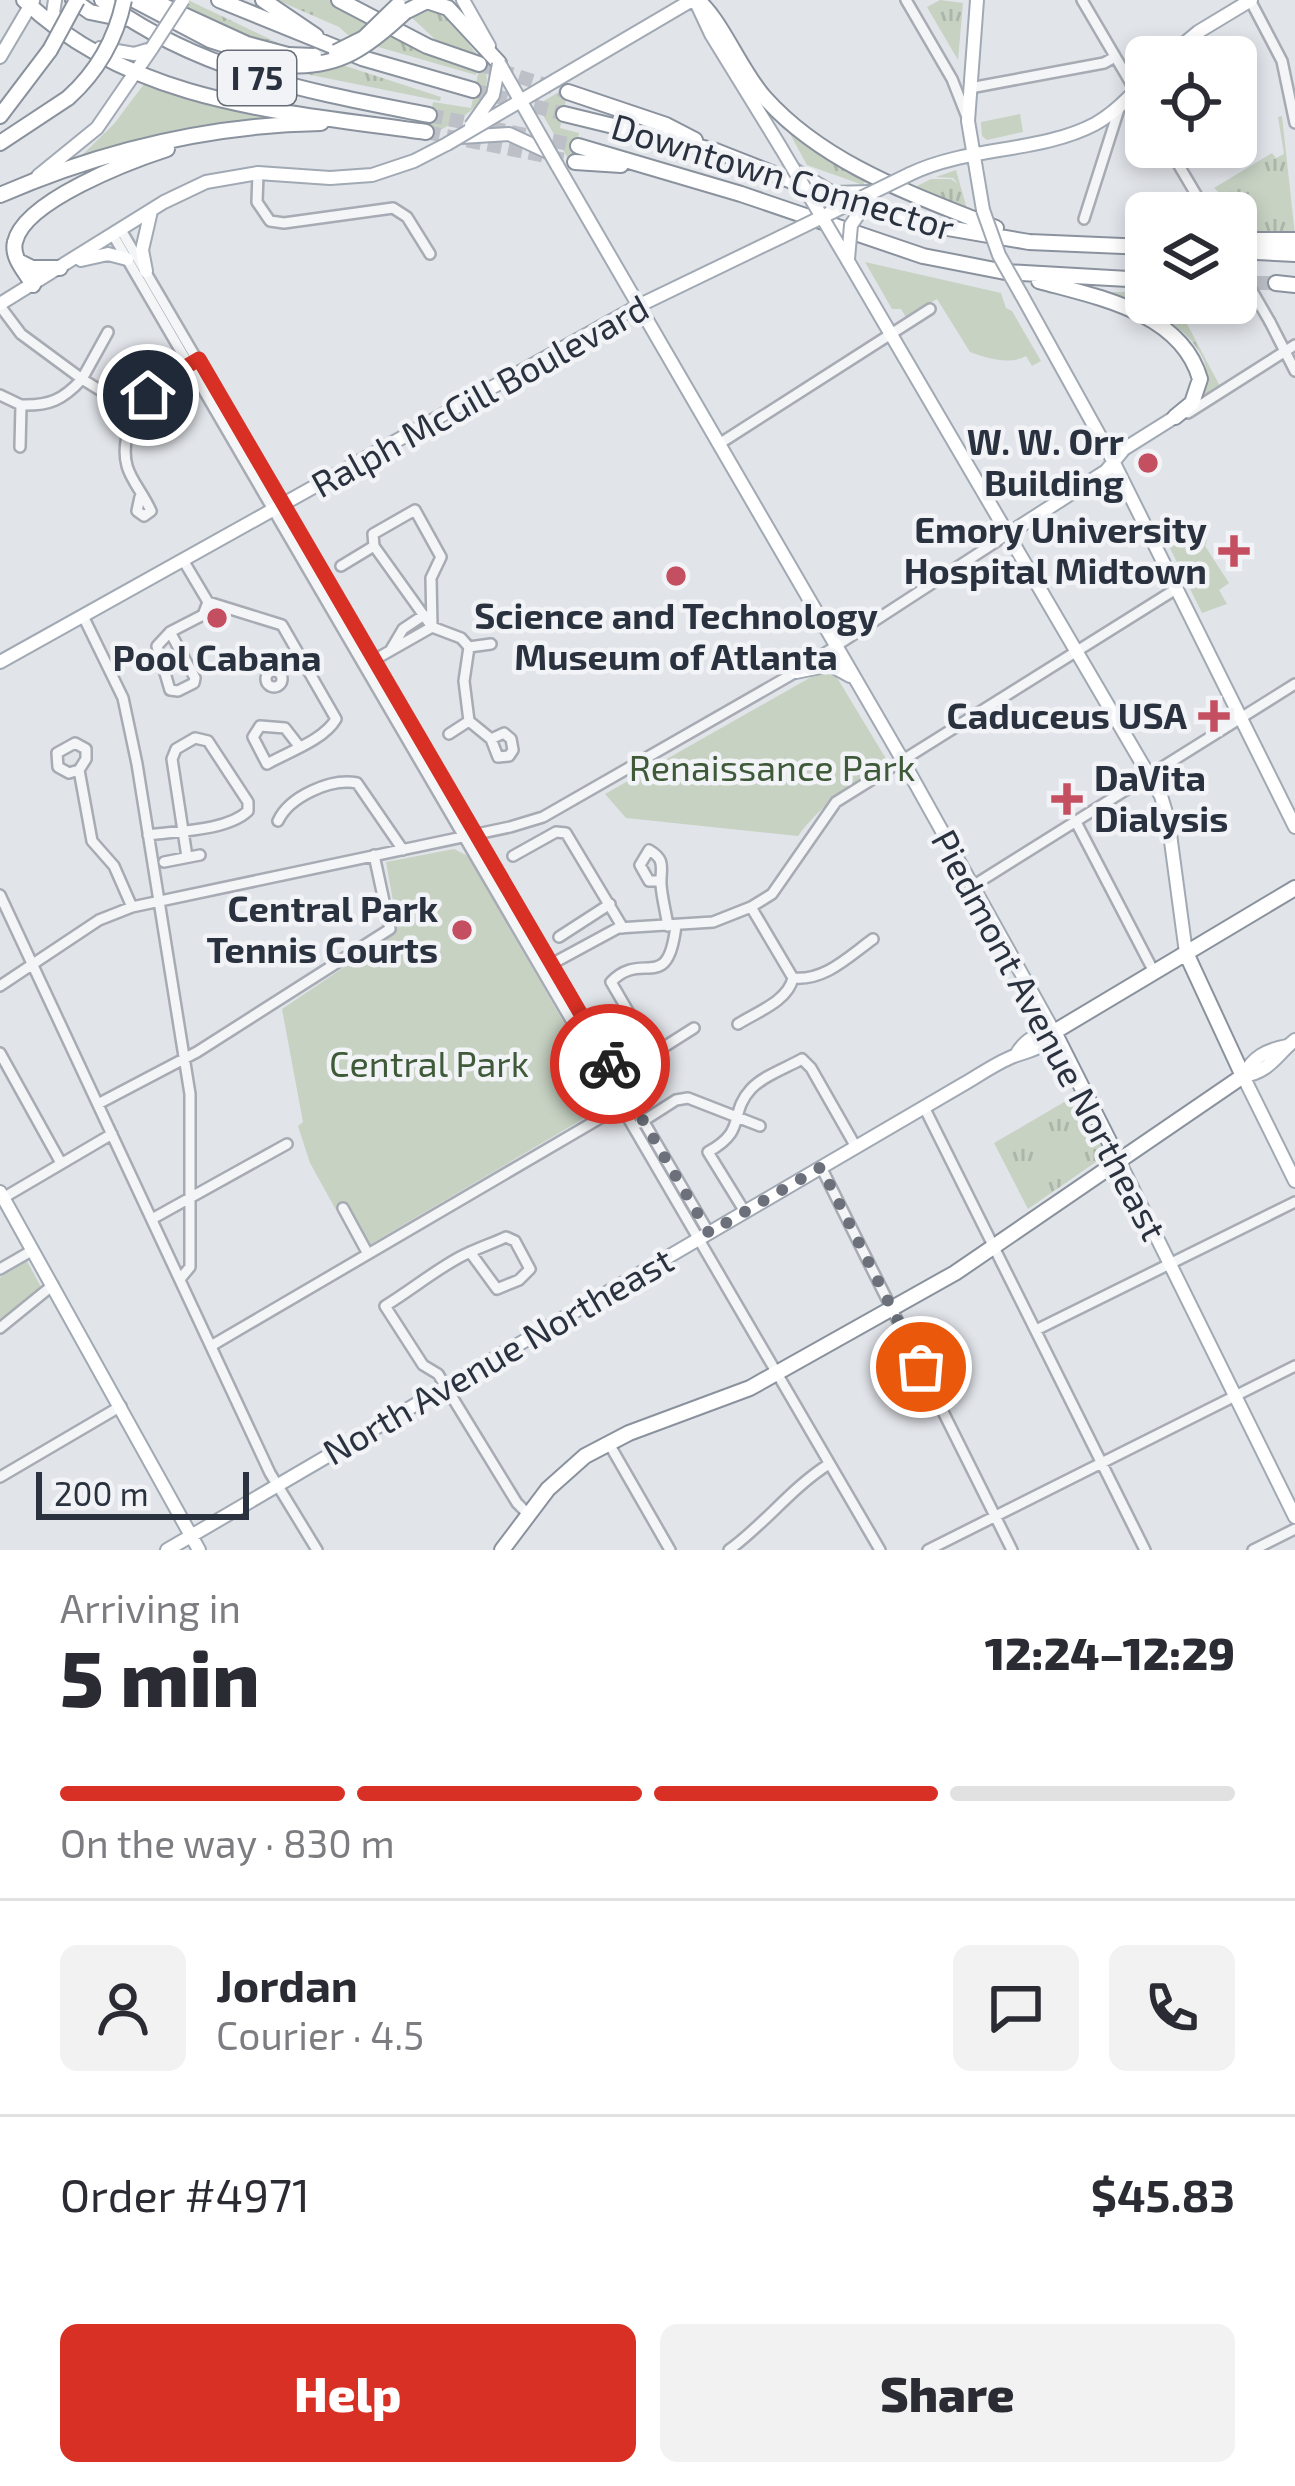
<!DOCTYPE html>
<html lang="en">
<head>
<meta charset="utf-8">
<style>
	:root { --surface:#fff; --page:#f2f2f3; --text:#2b2b33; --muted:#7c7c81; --line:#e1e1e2; --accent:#d93025 }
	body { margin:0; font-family:"Exo 2",sans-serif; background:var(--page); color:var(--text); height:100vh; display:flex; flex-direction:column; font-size:45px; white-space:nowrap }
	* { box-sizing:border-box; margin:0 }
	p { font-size:39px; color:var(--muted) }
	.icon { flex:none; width:66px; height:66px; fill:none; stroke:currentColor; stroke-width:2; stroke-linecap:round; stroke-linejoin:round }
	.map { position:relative; height:1550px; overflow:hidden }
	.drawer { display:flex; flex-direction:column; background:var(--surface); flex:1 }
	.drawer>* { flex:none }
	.controls { position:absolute; left:1125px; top:36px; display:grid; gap:24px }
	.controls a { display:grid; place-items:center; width:132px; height:132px; border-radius:18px; background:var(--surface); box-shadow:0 6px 18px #0003; font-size:60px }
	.scale { position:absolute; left:36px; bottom:30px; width:213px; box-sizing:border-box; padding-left:12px; border:6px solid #2b323f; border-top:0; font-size:33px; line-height:42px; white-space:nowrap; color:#2b323f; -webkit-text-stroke:9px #f1f3f6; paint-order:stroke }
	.pin { position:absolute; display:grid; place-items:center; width:102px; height:102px; color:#fff; margin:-51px; border:6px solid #fff; border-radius:50%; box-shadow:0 3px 12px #0007 }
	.courier { position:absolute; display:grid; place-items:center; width:120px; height:120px; margin:-60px; border:9px solid #d93025; border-radius:50%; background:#fff; color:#222; box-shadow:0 3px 15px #0007 }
	.headline em { font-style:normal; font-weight:800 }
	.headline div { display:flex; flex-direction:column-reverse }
	.headline { display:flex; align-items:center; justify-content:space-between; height:204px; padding:0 60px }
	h1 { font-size:78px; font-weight:800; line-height:90px }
	.bar { display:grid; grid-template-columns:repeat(4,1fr); gap:18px 12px; align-content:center; height:144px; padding:0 60px }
	.bar i { height:15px; border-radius:9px; background:var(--line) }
	.bar .on { background:var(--accent) }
	.bar p { grid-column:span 4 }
	.line { display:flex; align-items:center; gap:30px; padding:0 60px; border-top:3px solid var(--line) }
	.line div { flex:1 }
	.round { display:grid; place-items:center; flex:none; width:126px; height:126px; border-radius:18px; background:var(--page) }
	.action { display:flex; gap:24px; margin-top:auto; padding:24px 60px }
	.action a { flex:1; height:138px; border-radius:18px; background:var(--accent); color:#fff; font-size:48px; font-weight:800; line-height:138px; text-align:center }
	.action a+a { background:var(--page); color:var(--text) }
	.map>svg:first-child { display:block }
	.grass { fill:url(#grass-tufts) }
	.green { fill:#c7d2c3 }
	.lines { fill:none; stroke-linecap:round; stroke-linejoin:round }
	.highway-tunnel { stroke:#bdc0c7; stroke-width:14; stroke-dasharray:14 7; stroke-linecap:butt }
	.minor-casing { stroke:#a7abb3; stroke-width:14 }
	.major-casing { stroke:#a1a9b4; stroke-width:16 }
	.highway-casing { stroke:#8a929e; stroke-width:18 }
	.minor { stroke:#f4f5f7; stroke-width:9 }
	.major { stroke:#fff; stroke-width:12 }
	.highway { stroke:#fff; stroke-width:14 }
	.rail { stroke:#7c8491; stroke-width:3; stroke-dasharray:6 12; stroke-linecap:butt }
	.minor-bridge-casing { stroke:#a7abb3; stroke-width:14; stroke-linecap:butt }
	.major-bridge-casing { stroke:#a1a9b4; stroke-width:16; stroke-linecap:butt }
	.highway-bridge-casing { stroke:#8a929e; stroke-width:18; stroke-linecap:butt }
	.minor-bridge { stroke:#f4f5f7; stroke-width:9 }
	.major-bridge { stroke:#fff; stroke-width:12 }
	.highway-bridge { stroke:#fff; stroke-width:14 }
	.done { stroke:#6b707a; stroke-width:12; stroke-dasharray:0 21.6 }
	.route { stroke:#d93025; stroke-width:15 }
	.poi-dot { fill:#c44f61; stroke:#f1f3f6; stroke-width:4.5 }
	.labels { text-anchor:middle; stroke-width:9; stroke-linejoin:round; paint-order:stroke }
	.shield { fill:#f1f3f6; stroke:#666c76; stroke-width:3 }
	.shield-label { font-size:33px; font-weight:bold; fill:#2b323f }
	.street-label { font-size:36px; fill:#2b323f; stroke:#f1f3f6 }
	.poi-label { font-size:36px; font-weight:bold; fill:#2b323f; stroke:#f1f3f6; text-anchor:end }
	.park-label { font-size:36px; fill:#3f5a39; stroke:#f1f3f6 }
</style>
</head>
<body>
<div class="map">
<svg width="1295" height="1550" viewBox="0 0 1295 1550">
	<defs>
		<pattern id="grass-tufts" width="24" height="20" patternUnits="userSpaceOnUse" patternTransform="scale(3)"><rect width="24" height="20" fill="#c7d2c3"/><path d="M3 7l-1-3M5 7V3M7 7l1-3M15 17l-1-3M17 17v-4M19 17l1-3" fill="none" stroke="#abb5a9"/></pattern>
	</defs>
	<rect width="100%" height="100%" fill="#e1e4e9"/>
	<path class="grass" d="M 164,0 L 188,0 L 280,44 L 279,48 L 249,39 Z
		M 277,0 L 329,0 L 370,24 L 477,68 L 476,75 L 354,40 L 339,27 Z
		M 940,0 L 963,3 L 958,60 L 927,7 Z
		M 439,7 L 480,58 L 438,42 L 409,15 L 418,8 Z
		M 290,48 L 441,97 L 440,101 L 286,70 Z
		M 1282,116 L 1295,235 L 1248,234 L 1228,201 L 1214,188 L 1272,153 L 1276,158 L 1284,154 L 1278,117 Z
		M 784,123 L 867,178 L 863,185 L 807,165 Z
		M 956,170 L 967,209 L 913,188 L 931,179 L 951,179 L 958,184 L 953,178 L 936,177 Z
		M 1099,292 L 1146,292 L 1146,303 L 1223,303 L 1187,324 L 1221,388 L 1205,400 C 1203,387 1209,375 1204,361 C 1187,320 1137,305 1099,292 Z
		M 1071,1098 L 1078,1098 L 1104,1152 L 1103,1157 L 1028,1209 L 994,1143 Z"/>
	<path class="green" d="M 481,59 C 503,103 457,120 426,138 L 433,102 L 471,108 Z
		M 144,84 L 204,103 L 294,119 L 212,125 L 77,160 L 114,124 Z
		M 569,86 L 560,128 L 579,133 L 573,167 L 537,105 Z
		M 1020,114 L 1023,132 L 987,140 L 982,136 L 981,122 Z
		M 865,262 L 1001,293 L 1006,308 L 1012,311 L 1041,361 L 1032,366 L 1026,356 C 1009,365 990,359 970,352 L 937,299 L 906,317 L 901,309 L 892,309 Z
		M 1199,527 L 1207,540 L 1205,546 L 1229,583 L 1219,590 L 1227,604 L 1202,613 L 1169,546 L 1169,539 Z
		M 820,672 L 836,676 L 888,762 C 853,784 823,802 798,836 L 626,818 L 605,794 Z
		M 454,849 L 468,856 L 610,1103 L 369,1245 L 346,1205 L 336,1210 L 310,1163 L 298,1126 L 303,1122 L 282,1009 L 395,933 L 397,923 L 386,862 Z
		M 27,1261 L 41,1287 L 0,1322 L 0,1277 Z"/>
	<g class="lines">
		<path class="highway-tunnel" d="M 479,64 L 568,92
			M 473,90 L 564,114
			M 429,115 L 578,146
			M 426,132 L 575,162
			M 1236,250 L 1257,252
			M 1236,283 L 1276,283"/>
		<g class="minor-casing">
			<path id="minor" d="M 906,0 L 952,79 L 967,117
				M 1082,0 L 1146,109
				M 1250,0 L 1282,61 L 1295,123
				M 970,88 L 1104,63 L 1115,57
				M 1168,147 L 1207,213
				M 258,173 L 257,202 L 270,221 L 284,223 L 393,208 L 407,217 L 430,254
				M 1084,219 L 1120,106
				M 121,230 L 709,1233
				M 113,235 L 880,1550
				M 0,306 L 21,334 L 82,379 L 108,332
				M 1270,322 L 1295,371
				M 0,395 L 21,405
				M 149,395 L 153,387 L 192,363
				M 1188,413 L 1295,345
				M 127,435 L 127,407 L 198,370
				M 719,444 L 930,309
				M 20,447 L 21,405 C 49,406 63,400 82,379 L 127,407
				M 140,497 L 137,511 L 144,516 L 151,511 C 138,482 119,472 127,436 L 176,407
				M 183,560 L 208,602 L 282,625 L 336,719 C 324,740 288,752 267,764 L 253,737 L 260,726 L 285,728 L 299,746
				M 341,566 L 374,546
				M 83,616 L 123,698 L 137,764 L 190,1094 L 190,1267 L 180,1279
				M 432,627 L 431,578 L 441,557 L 415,510 L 373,534 L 374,546 L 432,627 L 461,638 L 469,647 L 464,681 L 469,721 L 491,739 L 498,757 L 509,756 L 513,750 L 511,739 L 504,733 L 491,739
				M 170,632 L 195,678 L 194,683 L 178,691 L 170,690 L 157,646 L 170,632 L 203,615 L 208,602
				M 469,647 L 491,644
				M 390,651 L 403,629 L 424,615
				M 374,660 L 432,627
				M266 679a8 8 0 1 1 16 0a8 8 0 1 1-16 0Z
				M 449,734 L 469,721
				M 79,770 L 69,773 L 58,767 L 57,753 L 75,743 L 86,749 L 86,759 L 79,770 L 92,841 L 114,866 L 132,907
				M 278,821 C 289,797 330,778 357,783 L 403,850
				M 1076,822 L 1154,972
				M 148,835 C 176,831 227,831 248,811 L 248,802 L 208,741 L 195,738 L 176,749 L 172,759 L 187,857
				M 513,856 L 556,832 L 566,833 L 623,928
				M 164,862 L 200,855
				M 660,881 L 649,881 L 640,865 L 649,850 C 667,860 660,869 661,885 C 662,898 666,913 668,926
				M 971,887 L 1295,684
				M 0,895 L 270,1473 L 317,1550
				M 751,907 L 793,978 C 825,981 848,957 873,939
				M 676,925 C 668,996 642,949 611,982 L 653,1054 L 694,1028
				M 559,937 L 610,904
				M 546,967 L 618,928 L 713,922 L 751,907 L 772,894 L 836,802 L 1176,589
				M 0,986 L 99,920 L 132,907 L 510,827 L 543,817 L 796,672 L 1008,534
				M 738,1024 C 757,1012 788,1001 793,978
				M 0,1053 L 61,1163
				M 98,1104 L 197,1052 L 390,929 L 374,855
				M 924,1107 L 1145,1550
				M 640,1123 L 676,1100 L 688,1098 L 760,1126
				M 821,1167 L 1012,1550
				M 3,1198 L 112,1134
				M 343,1208 L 368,1254
				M 745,1212 L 708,1152 C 748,1130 728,1114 751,1089 C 763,1076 786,1068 802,1059 L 811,1068 L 856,1147
				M 152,1219 L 287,1144
				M 470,1252 L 497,1289 L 519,1280 L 530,1269 L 515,1241 L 506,1237 C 491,1244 475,1249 460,1257 C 434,1271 411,1290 385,1306 L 423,1365 L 438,1374 L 517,1503 L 529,1515
				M 0,1269 L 33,1250
				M 0,1328 L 53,1285
				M 1036,1330 L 1295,1202
				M 211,1346 L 626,1103
				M 608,1442 L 670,1550
				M 0,1477 L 121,1406
				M 729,1550 C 765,1524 791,1488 829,1464
				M 928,1550 L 1295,1366
				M 1253,1550 L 1295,1529"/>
		</g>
		<g class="major-casing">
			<path id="major" d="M 55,0 L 53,13 L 60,27
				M 463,0 L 489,46
				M 695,0 L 711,34 L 781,148
				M 977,0 L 968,121 L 983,210
				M 100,48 L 134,54 L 151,49
				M 0,57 L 33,1
				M 1168,57 L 1198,32 L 1251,0
				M 556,80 L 692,0
				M 461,137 L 509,134 L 550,153
				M 557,165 L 899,754 L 1054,1032
				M 795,170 L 833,193 L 869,192
				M 910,174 C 968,146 1040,153 1095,124 C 1115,113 1130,96 1146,80
				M 38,176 L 97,128 L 152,48
				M 81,260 L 108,254 L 127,259
				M 848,261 L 1161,796 L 1168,819 L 1186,953
				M 146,271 L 142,250 L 151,211
				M 1021,294 L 1107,449 L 1295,827
				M 0,304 L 164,202 L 206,182 L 258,173 L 330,178 L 372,175 L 414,161 L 447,144
				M 1008,534 L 1106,471 L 1124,449 L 1175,417
				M 0,662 L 638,306 L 781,237
				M 796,672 L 830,665 L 850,676
				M 1016,1055 C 1025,1039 1037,1033 1054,1032
				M 1243,1076 L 1295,1181
				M 1243,1076 C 1270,1072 1276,1055 1295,1040
				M 1243,1076 C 1253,1057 1266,1050 1287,1046
				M 1119,1161 L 1295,1517
				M 0,1192 L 199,1550
				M 167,1550 L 962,1085 C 978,1076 996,1063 1014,1056 C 1031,1050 1043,1049 1054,1032"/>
		</g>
		<g class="highway-casing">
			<path id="highway" d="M 24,0 C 132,104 285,112 426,132
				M 73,0 L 90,12 L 124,19
				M 102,0 C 200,73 312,92 429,115
				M 134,0 L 210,40 L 287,65
				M 151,0 L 247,44 L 288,55
				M 219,0 L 362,58 L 473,90
				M 263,0 L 316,36
				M 339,0 L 427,46 L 479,64
				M 697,0 C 721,19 741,72 765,98 C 825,165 915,195 996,228
				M 405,12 L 427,1 L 448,8 L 499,63
				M 568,92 L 666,125 L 695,140
				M 564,114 L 716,151 L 817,191 L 913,222 L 1029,242 L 1146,247
				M 0,116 L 50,50
				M 0,143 L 68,98
				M 578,146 L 741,194 L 923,256 L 1005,272 L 1146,280
				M 575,162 L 621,165
				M 0,195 C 101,151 211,125 321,123
				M 1250,240 L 1295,240
				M 1257,252 L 1295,254
				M 18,261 L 32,268 L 60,268
				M 1039,281 C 1097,297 1181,312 1200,379 L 1192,403 L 1175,417
				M 1276,283 L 1295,285
				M 33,285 C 26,272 11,258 15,242 C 24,201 130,161 167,149
				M 1119,1161 L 1054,1032 L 1295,888
				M 502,1550 L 548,1489 L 585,1456 L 629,1433 L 750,1388 L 955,1273 L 1243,1076 L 1186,953"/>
		</g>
		<use href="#minor" class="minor"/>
		<use href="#major" class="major"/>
		<use href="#highway" class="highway"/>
		<path class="rail" d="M 1202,200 L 1210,213
			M 1236,258 L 1272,320"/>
		<g class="minor-bridge-casing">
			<path id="minor-bridge" d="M 1236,263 L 1270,322"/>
		</g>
		<g class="major-bridge-casing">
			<path id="major-bridge" d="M 152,48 L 183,0
				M 499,63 L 557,165
				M 471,126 L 493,95 L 499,64
				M 447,144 L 556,80
				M 781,148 L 848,261
				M 983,210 L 999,255 L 1021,294
				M 781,237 L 910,174
				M 848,259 L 851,225 L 871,196"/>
		</g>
		<g class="highway-bridge-casing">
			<path id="highway-bridge" d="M 50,50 L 77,0
				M 336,52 L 364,38 L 398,5
				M 288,55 L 314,56
				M 287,65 C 339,69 369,46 405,12
				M 68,98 C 98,71 116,39 124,0"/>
		</g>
		<use href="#minor-bridge" class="minor-bridge"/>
		<use href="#major-bridge" class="major-bridge"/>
		<use href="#highway-bridge" class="highway-bridge"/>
	</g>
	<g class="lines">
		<path class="done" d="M 610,1064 L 709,1233 L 821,1167 L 921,1367"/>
		<path class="route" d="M 148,395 L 153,386 L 199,359 L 610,1064"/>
	</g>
	<g class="poi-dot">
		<circle cx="1148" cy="463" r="12"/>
		<path d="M1228 533h12v12h12v12h-12v12h-12v-12h-12v-12h12z"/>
		<circle cx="676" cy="576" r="12"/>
		<circle cx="217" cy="618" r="12"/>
		<path d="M1208 698h12v12h12v12h-12v12h-12v-12h-12v-12h12z"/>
		<path d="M1061 781h12v12h12v12h-12v12h-12v-12h-12v-12h12z"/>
		<circle cx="462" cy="930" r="12"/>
	</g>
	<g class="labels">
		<rect class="shield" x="218" y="51" width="78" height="54" rx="9"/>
		<g class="shield-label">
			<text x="257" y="90">I 75</text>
		</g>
		<g class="street-label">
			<text transform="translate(783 177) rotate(17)" y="13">Downtown Connector</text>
			<text transform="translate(480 396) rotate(-29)" y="13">Ralph McGill Boulevard</text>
			<text transform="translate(1049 1035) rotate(62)" y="13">Piedmont Avenue Northeast</text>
			<text transform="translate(498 1356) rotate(-30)" y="13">North Avenue Northeast</text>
		</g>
		<g class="poi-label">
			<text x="1124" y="455">W. W. Orr<tspan x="1124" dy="41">Building</tspan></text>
			<text x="1207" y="543">Emory University<tspan x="1207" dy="41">Hospital Midtown</tspan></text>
			<text x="676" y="629" text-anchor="middle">Science and Technology<tspan x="676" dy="41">Museum of Atlanta</tspan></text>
			<text x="217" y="671" text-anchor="middle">Pool Cabana</text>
			<text x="1187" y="729">Caduceus USA</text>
			<text x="1094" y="791" text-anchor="start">DaVita<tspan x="1094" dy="41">Dialysis</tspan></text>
			<text x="438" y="922">Central Park<tspan x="438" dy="41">Tennis Courts</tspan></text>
		</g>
		<g class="park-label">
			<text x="772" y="781">Renaissance Park</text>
			<text x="429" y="1077">Central Park</text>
		</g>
	</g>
</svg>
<div class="controls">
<a><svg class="icon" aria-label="locate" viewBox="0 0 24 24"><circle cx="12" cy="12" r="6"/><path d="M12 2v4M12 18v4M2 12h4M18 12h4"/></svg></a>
<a><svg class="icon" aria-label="layers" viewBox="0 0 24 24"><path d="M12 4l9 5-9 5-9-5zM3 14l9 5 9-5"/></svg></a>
</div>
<div class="scale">200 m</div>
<div class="pin" style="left:921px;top:1367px;background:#ea580c"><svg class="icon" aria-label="bag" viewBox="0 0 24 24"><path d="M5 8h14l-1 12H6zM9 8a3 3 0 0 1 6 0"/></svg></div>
<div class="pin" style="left:148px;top:395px;background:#1f2937"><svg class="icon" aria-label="home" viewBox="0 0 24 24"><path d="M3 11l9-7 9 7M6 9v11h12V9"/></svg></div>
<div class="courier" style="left:610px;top:1064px"><svg class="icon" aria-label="bike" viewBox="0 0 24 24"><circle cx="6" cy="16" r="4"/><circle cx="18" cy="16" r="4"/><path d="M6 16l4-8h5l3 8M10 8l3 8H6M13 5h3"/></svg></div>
</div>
<section class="drawer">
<div class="headline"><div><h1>5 min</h1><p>Arriving in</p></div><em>12:24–12:29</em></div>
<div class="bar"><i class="on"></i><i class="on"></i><i class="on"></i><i></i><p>On the way · 830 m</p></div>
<div class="line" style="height:216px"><a class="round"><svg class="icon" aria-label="person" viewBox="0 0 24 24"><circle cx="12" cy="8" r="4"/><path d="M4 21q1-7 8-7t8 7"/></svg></a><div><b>Jordan</b><p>Courier · 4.5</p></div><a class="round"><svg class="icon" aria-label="chat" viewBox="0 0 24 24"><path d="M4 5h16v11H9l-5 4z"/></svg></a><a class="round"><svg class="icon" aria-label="phone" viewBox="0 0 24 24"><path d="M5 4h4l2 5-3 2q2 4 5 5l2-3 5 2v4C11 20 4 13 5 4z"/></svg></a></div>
<div class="line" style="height:156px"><div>Order #4971</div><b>$45.83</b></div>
<div class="action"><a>Help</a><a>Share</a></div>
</section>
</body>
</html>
